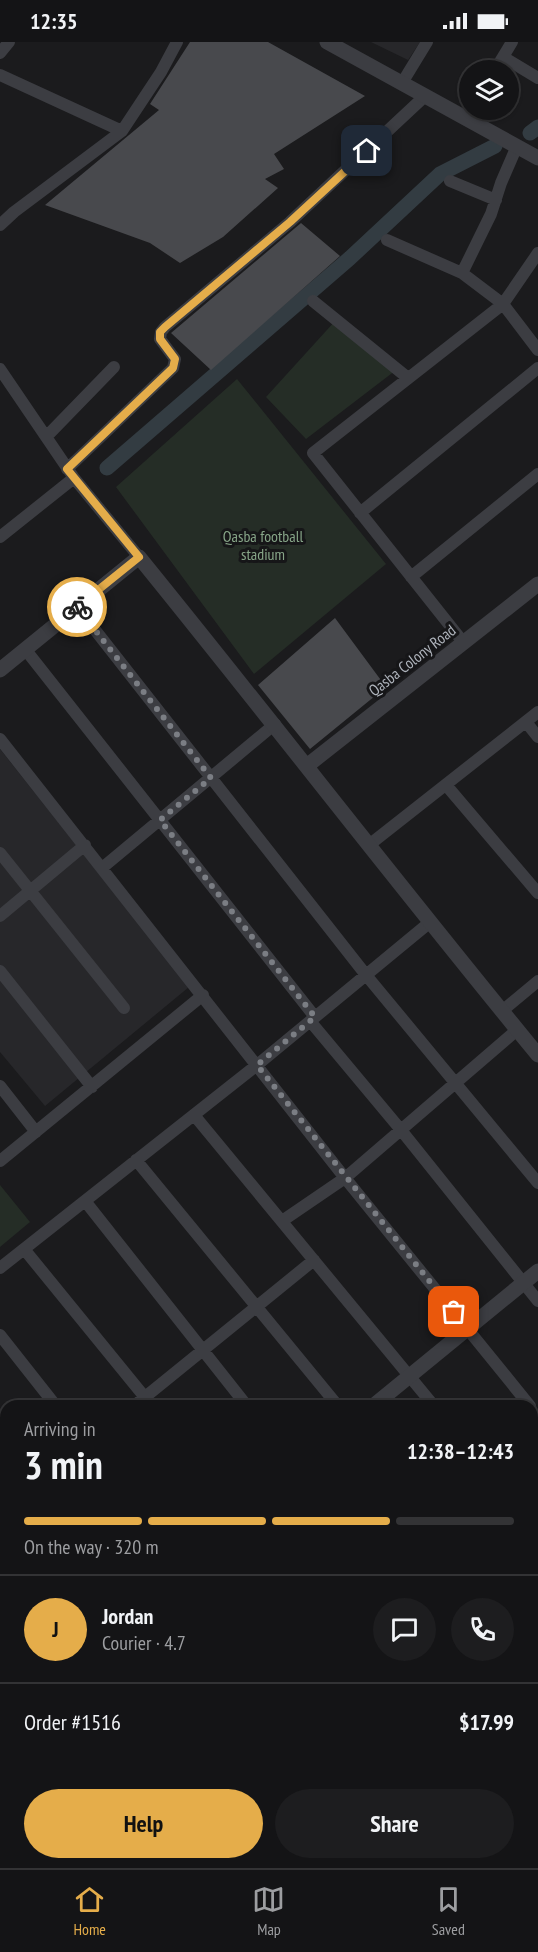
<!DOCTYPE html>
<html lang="en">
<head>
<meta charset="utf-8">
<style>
	:root { --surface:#141416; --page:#1d1d1f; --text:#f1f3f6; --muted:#9d9ea1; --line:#333335; --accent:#e5ad4a }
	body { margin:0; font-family:"PT Sans Narrow",sans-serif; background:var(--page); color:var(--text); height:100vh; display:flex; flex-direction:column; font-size:22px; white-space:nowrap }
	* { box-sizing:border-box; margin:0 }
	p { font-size:20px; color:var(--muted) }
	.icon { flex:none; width:33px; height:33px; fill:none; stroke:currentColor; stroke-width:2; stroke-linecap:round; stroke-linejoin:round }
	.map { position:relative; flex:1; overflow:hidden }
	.drawer { position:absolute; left:0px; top:1358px; width:538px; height:470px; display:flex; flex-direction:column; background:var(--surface); border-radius:18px 18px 0 0; box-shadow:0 2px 4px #0004,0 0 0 2px var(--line) }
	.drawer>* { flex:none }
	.fabs { position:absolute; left:459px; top:18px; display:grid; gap:12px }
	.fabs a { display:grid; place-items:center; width:60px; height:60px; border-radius:50%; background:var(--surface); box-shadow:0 2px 4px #0004,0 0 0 2px var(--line); font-size:30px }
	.pin { position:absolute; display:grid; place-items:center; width:51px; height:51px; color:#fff; margin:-26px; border-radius:12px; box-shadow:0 3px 9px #0006 }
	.courier { position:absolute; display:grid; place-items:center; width:60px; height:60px; margin:-30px; border:4px solid #e5ad4a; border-radius:50%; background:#fff; color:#222; box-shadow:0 2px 8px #0007 }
	.headline em { font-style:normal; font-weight:700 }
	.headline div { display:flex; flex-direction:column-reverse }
	.headline { display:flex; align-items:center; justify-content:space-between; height:102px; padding:0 24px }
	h1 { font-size:39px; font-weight:700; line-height:45px }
	.bar { display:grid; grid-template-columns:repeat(4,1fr); gap:9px 6px; align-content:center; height:72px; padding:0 24px }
	.bar i { height:8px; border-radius:4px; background:var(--line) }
	.bar .active { background:var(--accent) }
	.bar p { grid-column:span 4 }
	.line { display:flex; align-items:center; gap:15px; padding:0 24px; border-top:2px solid var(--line) }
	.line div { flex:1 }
	.round { display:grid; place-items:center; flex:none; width:63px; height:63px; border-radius:32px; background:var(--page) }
	.cta { display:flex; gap:12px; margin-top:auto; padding:12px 24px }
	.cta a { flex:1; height:69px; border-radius:36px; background:var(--accent); color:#111; font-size:24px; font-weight:700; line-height:69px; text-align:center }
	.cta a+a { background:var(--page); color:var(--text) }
	.status { display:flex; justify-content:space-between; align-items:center; height:42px; padding:0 30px; background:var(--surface); direction:ltr }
	.status svg { height:16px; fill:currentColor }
	.tab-bar { display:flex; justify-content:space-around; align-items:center; height:84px; border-top:2px solid var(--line); background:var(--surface); font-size:16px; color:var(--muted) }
	.tab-bar a { display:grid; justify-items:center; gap:3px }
	.tab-bar .active { color:var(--accent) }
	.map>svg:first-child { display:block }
	.built { fill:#27272a }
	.green { fill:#252d26 }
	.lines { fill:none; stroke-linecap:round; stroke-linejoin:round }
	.canal { stroke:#333c42; stroke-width:15 }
	.building { fill:#48494d }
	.minor { stroke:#3c3d42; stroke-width:12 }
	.tertiary { stroke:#3c3d42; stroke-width:15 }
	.done { stroke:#7b7e84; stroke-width:6; stroke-dasharray:0 10.8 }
	.route { stroke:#e5ad4a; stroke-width:8 }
	.labels { text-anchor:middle; stroke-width:6; stroke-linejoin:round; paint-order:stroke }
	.park-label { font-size:16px; fill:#87a588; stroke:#161618 }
	.street-label { font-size:16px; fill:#aeb3bb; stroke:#161618 }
</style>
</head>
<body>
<div class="status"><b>12:35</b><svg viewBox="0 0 49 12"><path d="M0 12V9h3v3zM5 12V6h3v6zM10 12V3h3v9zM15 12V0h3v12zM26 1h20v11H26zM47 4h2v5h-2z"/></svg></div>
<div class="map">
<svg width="538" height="1826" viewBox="0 0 538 1826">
	<rect width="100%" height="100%" fill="#1b1b1d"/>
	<path class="built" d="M 371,0 L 420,0 L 408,18 Z
		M 0,707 L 189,945 L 45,1064 L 0,1010 Z"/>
	<path class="green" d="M 336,278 L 400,325 L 306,397 L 266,355 Z
		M 237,337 L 386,522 L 254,632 L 116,445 Z
		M 0,1143 L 30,1180 L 0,1205 Z"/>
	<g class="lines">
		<path class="canal" d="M 530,91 L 538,85
			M 107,426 L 350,216 L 440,132 L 495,104"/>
	</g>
	<path class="building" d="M 190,0 L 268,0 L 365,54 L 274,112 L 284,127 L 265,137 L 278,146 L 223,195 L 180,221 L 150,201 L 45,163 L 159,68 L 150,62 Z
		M 301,181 L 340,214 L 211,328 L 171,291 Z
		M 335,576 L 386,645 L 310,707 L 258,643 Z"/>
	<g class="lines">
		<path class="minor" d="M 0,11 L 9,0
			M 503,15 L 538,36
			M 495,28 L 512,0
			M 0,33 L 122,89
			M 402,41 L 427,0
			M 450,139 L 496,158
			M 0,183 L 14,170 L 122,89 L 161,30 L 177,0
			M 387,198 L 462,231 L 503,262 L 538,308
			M 462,231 L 491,172 L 501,141 L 517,104
			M 313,259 L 408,336
			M 0,327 L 74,436 L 139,515
			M 46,395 L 114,325
			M 67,427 L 173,326 L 175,317 L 160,297 L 161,290 L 165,285 L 290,180 L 425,54
			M 360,471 L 538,326
			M 0,495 L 74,436
			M 411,535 L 538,432
			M 77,565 L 366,933 L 538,1141
			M 463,600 L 313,411 L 503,262 L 538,211
			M 25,607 L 315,975
			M 526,680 L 538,695
			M 0,697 L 345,1136 L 530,1364
			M 446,743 L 538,851
			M 369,803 L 538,670
			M 0,811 L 124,966
			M 102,826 L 275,682
			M 0,874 L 85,803
			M 0,929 L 92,1045
			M 502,969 L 538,939
			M 310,979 L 401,1088 L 538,1259
			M 0,1044 L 36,1090
			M 194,1073 L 434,1364
			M 136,1118 L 338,1364
			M 0,1119 L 203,953
			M 85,1159 L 247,1364
			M 282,1179 L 345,1136 L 517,988
			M 24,1207 L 152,1364
			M 0,1226 L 257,1023 L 429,881
			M 0,1293 L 56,1364
			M 134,1364 L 314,1218
			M 0,1413 L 6,1421
			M 532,1477 L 538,1481
			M 0,1528 L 6,1535
			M 532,1562 L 538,1567
			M 0,1646 L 6,1653
			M 532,1693 L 538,1687
			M 0,1773 L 6,1781
			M 38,1821 L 42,1826
			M 243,1821 L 246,1826
			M 305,1821 L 308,1826
			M 138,1826 L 148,1821
			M 414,1826 L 418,1821"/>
		<path class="tertiary" d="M 327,0 L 538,116
			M 0,628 L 139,515 C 273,680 403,849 538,1013
			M 308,723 L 538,542
			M 373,1364 L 538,1229
			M 0,1671 L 6,1666"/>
	</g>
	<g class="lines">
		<path class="done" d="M 77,565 L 211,736 L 160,778 L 315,975 L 257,1023 L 454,1270"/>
		<path class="route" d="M 77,565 L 139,515 L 67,427 L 173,326 L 175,317 L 160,297 L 160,290 L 165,285 L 290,180 L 367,109"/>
	</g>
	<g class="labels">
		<g class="park-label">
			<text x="263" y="500">Qasba football<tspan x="263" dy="18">stadium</tspan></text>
		</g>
		<g class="street-label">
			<text transform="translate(412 618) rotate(-38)" y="6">Qasba Colony Road</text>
		</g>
	</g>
</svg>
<div class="fabs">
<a><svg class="icon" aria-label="layers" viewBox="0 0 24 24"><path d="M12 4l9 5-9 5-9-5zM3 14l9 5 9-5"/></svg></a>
</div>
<div class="pin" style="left:454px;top:1270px;background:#ea580c"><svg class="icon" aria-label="bag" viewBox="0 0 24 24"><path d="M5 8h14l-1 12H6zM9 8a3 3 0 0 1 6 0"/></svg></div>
<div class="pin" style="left:367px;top:109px;background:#1f2937"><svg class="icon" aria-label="home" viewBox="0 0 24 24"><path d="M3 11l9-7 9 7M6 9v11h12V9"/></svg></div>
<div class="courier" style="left:77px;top:565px"><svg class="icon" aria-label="bike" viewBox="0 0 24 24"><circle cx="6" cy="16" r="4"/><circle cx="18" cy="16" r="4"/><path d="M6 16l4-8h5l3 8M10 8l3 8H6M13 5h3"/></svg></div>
<section class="drawer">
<div class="headline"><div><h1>3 min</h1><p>Arriving in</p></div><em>12:38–12:43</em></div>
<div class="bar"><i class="active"></i><i class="active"></i><i class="active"></i><i></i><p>On the way · 320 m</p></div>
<div class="line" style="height:108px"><b class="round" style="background:var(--accent);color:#111">J</b><div><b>Jordan</b><p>Courier · 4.7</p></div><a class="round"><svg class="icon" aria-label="chat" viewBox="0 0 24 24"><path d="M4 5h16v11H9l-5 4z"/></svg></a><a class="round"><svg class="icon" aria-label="phone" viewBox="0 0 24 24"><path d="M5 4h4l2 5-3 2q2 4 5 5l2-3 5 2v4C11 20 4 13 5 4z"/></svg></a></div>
<div class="line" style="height:78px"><div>Order #1516</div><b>$17.99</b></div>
<div class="cta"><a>Help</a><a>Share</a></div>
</section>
</div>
<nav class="tab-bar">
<a class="active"><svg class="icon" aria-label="home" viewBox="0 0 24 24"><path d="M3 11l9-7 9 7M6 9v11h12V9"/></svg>Home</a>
<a><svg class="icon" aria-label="map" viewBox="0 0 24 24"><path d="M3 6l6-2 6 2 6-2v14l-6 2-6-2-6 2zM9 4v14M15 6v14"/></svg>Map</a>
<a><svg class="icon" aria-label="saved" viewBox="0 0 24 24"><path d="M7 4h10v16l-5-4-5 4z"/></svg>Saved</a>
</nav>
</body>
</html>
